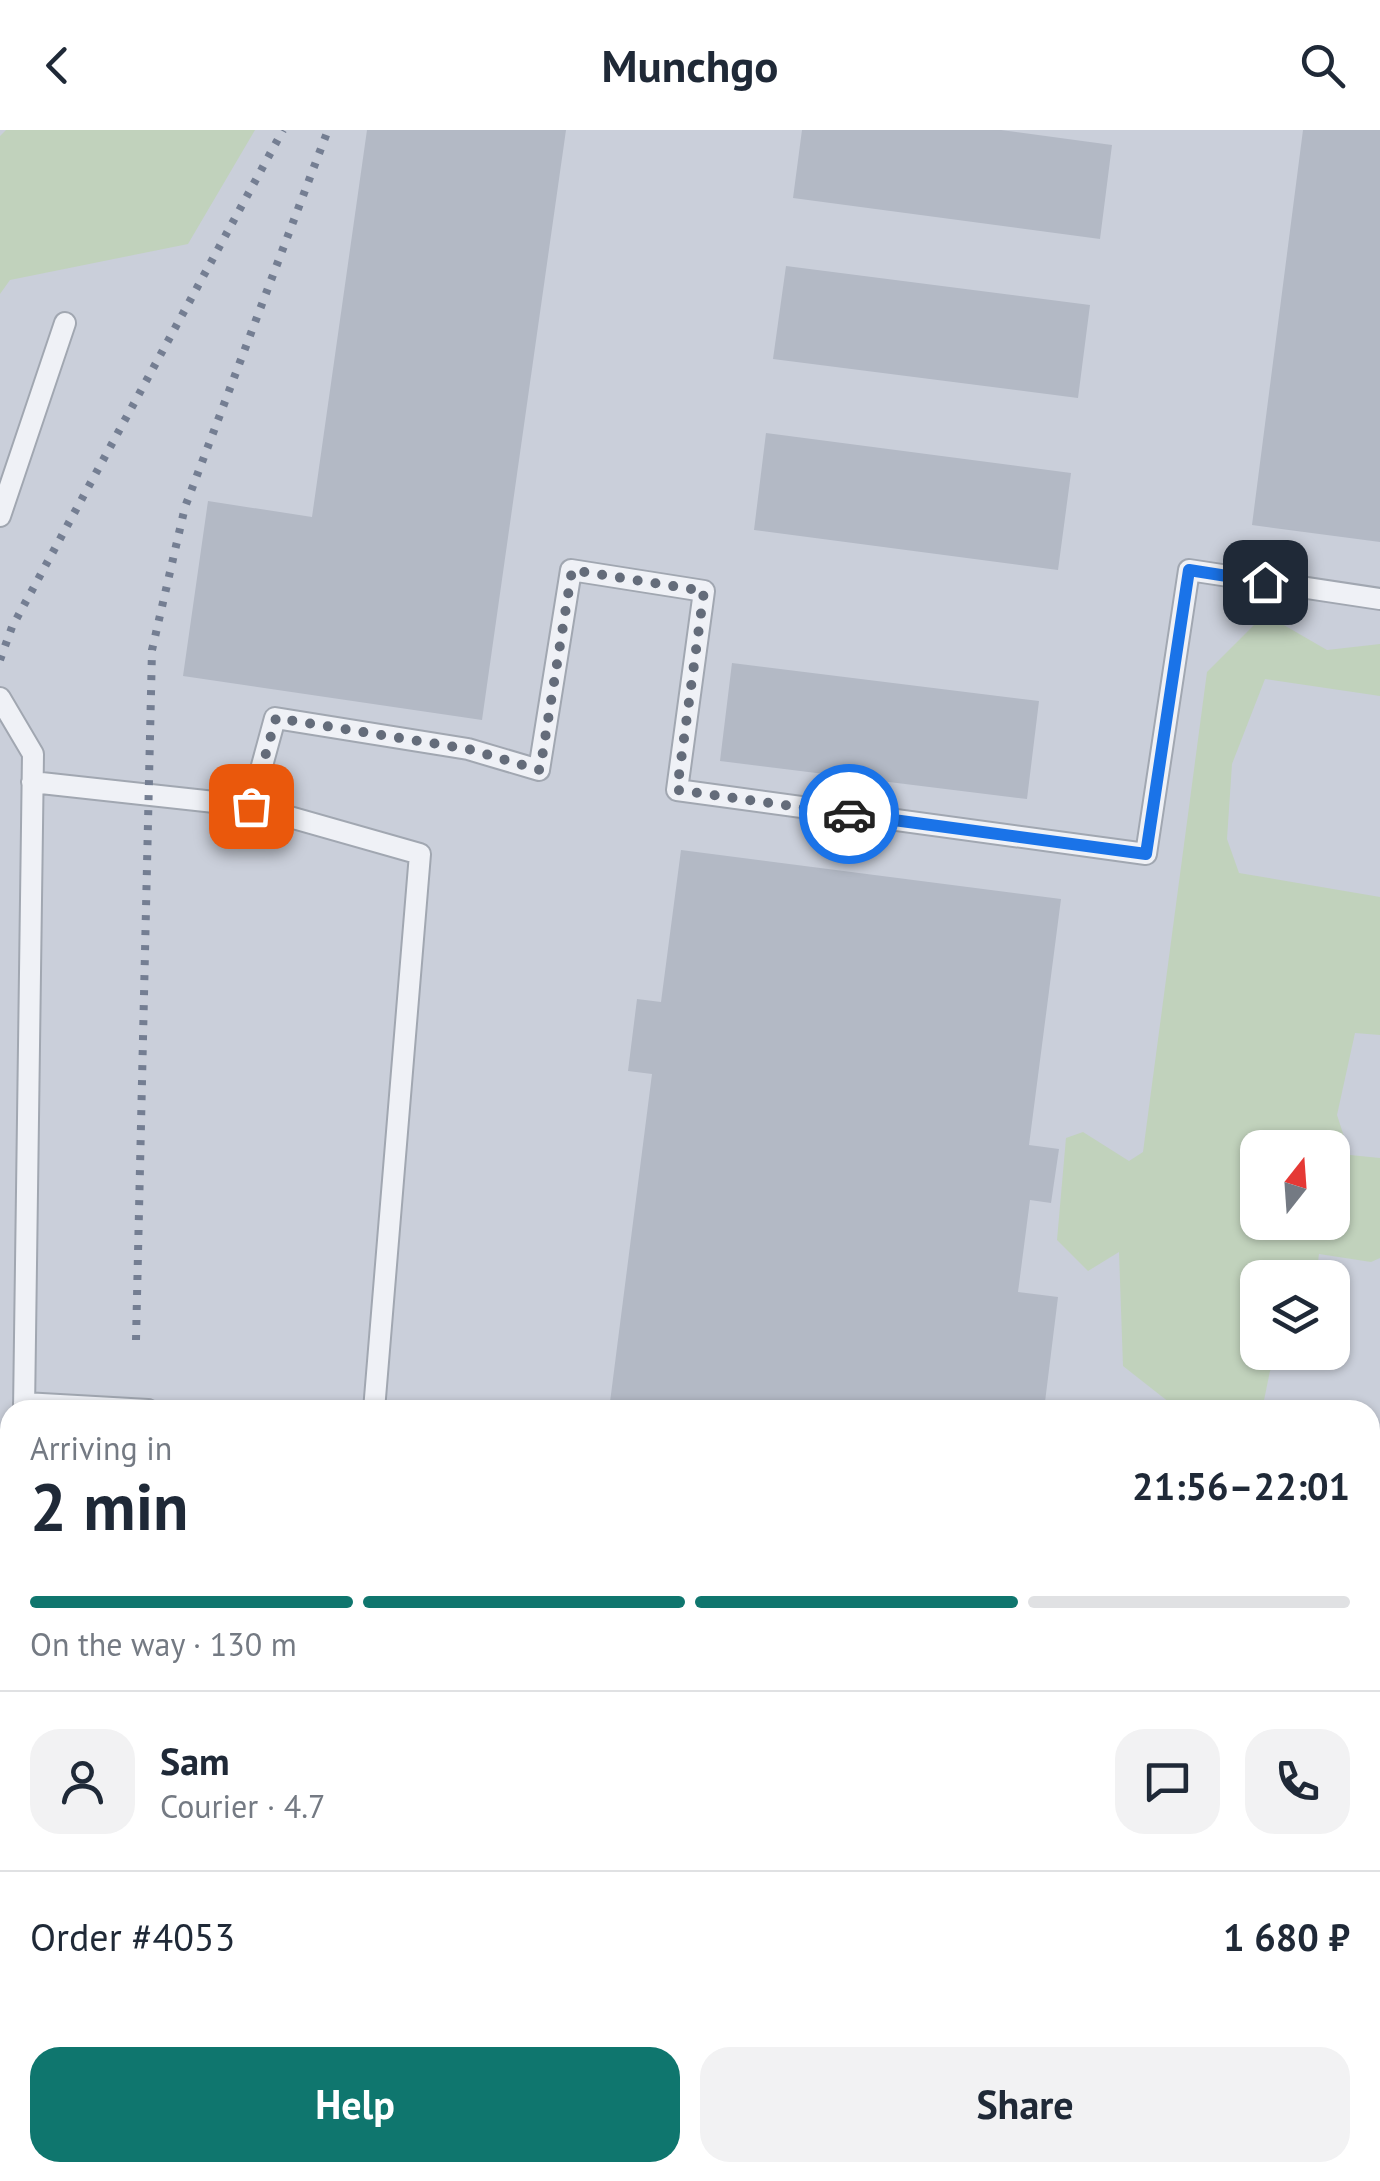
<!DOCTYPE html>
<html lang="en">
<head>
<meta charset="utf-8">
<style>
	:root { --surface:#fff; --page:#f2f2f3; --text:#1f2937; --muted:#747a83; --line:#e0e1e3; --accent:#0f766e }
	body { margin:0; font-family:"PT Sans",sans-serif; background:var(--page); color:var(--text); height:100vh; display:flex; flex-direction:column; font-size:38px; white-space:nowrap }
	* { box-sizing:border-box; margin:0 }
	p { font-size:32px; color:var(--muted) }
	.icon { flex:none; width:55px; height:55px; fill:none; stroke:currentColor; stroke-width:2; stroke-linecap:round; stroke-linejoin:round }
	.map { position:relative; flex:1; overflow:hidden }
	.drawer { position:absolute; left:0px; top:1270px; width:1380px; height:782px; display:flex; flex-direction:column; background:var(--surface); border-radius:30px 30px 0 0; box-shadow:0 2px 8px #0004 }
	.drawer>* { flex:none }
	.needle { width:65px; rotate:17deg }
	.tools { position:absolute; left:1240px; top:1000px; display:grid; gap:20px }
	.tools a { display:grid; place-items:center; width:110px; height:110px; border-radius:20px; background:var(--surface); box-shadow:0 2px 8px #0004; font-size:50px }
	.pin { position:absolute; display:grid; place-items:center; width:85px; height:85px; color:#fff; margin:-42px; border-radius:20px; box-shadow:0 5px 15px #0006 }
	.courier { position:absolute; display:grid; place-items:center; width:100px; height:100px; margin:-50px; border:8px solid #1a73e8; border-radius:50%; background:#fff; color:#222; box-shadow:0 2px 12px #0007 }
	.head em { font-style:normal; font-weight:700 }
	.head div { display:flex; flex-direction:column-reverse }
	.head { display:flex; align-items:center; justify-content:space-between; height:170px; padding:0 30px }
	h1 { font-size:65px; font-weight:700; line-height:75px }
	.bar { display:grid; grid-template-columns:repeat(4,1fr); gap:15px 10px; align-content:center; height:120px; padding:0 30px }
	.bar i { height:12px; border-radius:8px; background:var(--line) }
	.bar .selected { background:var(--accent) }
	.bar p { grid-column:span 4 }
	.line { display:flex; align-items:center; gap:25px; padding:0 30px; border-top:2px solid var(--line) }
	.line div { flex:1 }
	.round { display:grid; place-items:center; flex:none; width:105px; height:105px; border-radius:30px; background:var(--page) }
	.button { display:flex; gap:20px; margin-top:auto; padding:20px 30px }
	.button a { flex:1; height:115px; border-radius:30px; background:var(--accent); color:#fff; font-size:40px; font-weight:700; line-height:115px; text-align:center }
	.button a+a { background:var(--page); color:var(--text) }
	header { display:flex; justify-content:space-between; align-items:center; height:130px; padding:0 30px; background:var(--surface); font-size:45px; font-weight:700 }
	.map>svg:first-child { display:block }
	.built { fill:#cacfda; fill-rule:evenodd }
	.green { fill:#c1d2bc; fill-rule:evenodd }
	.building { fill:#b3b9c5 }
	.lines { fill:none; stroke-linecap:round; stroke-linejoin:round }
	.lane-casing { stroke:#a1a7b1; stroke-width:24 }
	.lane { stroke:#eff1f6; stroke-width:20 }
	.rail { stroke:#747e92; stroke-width:8; stroke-dasharray:5 10; stroke-linecap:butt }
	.done { stroke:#646c7a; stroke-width:10; stroke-dasharray:0 18 }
	.route { stroke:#1a73e8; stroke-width:12 }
</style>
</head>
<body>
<header><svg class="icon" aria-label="back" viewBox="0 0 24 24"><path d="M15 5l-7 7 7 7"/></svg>Munchgo<svg class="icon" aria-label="search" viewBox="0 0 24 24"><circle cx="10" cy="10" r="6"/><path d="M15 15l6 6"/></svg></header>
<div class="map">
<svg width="1380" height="2051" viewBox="0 0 1380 2051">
	<rect width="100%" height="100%" fill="#dce0e7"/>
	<path class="built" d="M 0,0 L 1380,0 L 1380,2051 L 0,2051 ZM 1258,1018 L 1332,1018 L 1332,1092 L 1258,1092 ZM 1258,1148 L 1332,1148 L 1332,1222 L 1258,1222 ZM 10,1280 L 1370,1280 L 1370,2042 L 10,2042 Z"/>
	<path class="green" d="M 6,0 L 255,0 L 188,114 L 10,150 L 0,164 L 0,6 Z
		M 1265,484 L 1327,520 L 1380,514 L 1380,566 L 1265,549 L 1232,634 L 1227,709 L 1239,743 L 1380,767 L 1380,905 L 1355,903 L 1337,985 L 1350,1025 L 1380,1028 L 1380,1128 L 1371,1132 L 1319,1124 L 1316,1147 L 1258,1148 L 1258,1222 L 1283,1223 L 1270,1241 L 1262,1280 L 1179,1280 L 1123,1236 L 1119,1122 L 1088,1141 L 1057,1110 L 1066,1008 L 1083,1002 L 1129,1031 L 1143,1022 L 1207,542 ZM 1258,1018 L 1332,1018 L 1332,1092 L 1258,1092 Z
		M 1380,1448 L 1380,1741 L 1370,1739 L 1370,1464 Z"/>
	<path class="building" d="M 367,0 L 566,0 L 482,590 L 183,546 L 208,371 L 312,387 Z
		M 802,0 L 1001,0 L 1112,15 L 1100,109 L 793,68 Z
		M 1303,0 L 1380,0 L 1380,412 L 1252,395 Z
		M 786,136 L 1090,175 L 1078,268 L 773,229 Z
		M 766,303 L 1071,343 L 1058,440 L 754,400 Z
		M 732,533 L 1039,571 L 1027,669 L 720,631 Z
		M 681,720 L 1061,769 L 1029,1015 L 1059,1019 L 1051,1073 L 1030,1070 L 1018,1162 L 1058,1167 L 1044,1280 L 609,1280 L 652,944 L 628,941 L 637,869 L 661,872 Z
		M 85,2042 L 211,2042 L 211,2051 L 84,2051 Z
		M 341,2042 L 396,2042 L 396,2051 L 340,2051 Z
		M 710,2042 L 908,2042 L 952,2049 L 952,2051 L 709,2051 Z"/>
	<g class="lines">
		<g class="lane-casing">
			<path id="lane" d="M 0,386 L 65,193
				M 0,568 L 33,624 L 24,1280
				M 32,652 L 251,676 L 420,724 L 374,1280
				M 251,676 L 275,588 L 468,619 L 539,640 L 571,440 L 704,461 L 677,660 L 1146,724 L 1189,440 L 1380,469
				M 24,1273 L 148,1280
				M 1370,1903 L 1380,1904
				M 1085,2042 L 1104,2051
				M 14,2051 L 14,2042
				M 265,2051 L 266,2042
				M 415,2051 L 417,2042
				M 647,2051 L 650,2042"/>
		</g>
		<use href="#lane" class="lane"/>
		<path class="rail" d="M 0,530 L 12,497 L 283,0
			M 136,1210 L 152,520 L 185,377 L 328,0"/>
	</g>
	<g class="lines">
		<path class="done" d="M 251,676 L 276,588 L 468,619 L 540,640 L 572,440 L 704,461 L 677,660 L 849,684"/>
		<path class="route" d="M 849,684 L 1146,724 L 1189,440 L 1265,452"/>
	</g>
</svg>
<div class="tools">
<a><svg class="needle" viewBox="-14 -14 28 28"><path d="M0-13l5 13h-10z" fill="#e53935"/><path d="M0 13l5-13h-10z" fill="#747a83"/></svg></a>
<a><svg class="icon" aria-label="layers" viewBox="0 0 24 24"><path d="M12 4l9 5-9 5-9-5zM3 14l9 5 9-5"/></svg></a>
</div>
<div class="pin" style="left:251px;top:676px;background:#ea580c"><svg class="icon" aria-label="bag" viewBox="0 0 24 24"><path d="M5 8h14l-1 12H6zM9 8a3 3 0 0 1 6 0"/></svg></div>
<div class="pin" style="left:1265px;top:452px;background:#1f2937"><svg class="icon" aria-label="home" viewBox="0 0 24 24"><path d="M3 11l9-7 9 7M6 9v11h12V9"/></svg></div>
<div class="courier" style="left:849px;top:684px"><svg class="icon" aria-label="car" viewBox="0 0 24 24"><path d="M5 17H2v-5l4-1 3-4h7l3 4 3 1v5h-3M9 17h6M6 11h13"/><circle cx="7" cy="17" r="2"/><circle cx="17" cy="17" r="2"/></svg></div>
<section class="drawer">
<div class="head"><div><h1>2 min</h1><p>Arriving in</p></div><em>21:56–22:01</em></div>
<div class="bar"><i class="selected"></i><i class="selected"></i><i class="selected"></i><i></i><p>On the way · 130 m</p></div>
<div class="line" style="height:180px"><a class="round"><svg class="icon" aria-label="person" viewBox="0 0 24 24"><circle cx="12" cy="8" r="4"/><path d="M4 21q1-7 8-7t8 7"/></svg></a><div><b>Sam</b><p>Courier · 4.7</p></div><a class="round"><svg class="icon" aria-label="chat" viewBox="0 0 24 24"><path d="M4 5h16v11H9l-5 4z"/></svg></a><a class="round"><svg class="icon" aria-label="phone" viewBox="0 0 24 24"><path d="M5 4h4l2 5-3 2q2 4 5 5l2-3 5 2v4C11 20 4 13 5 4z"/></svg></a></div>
<div class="line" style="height:130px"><div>Order #4053</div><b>1 680 ₽</b></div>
<div class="button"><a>Help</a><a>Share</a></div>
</section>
</div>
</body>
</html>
